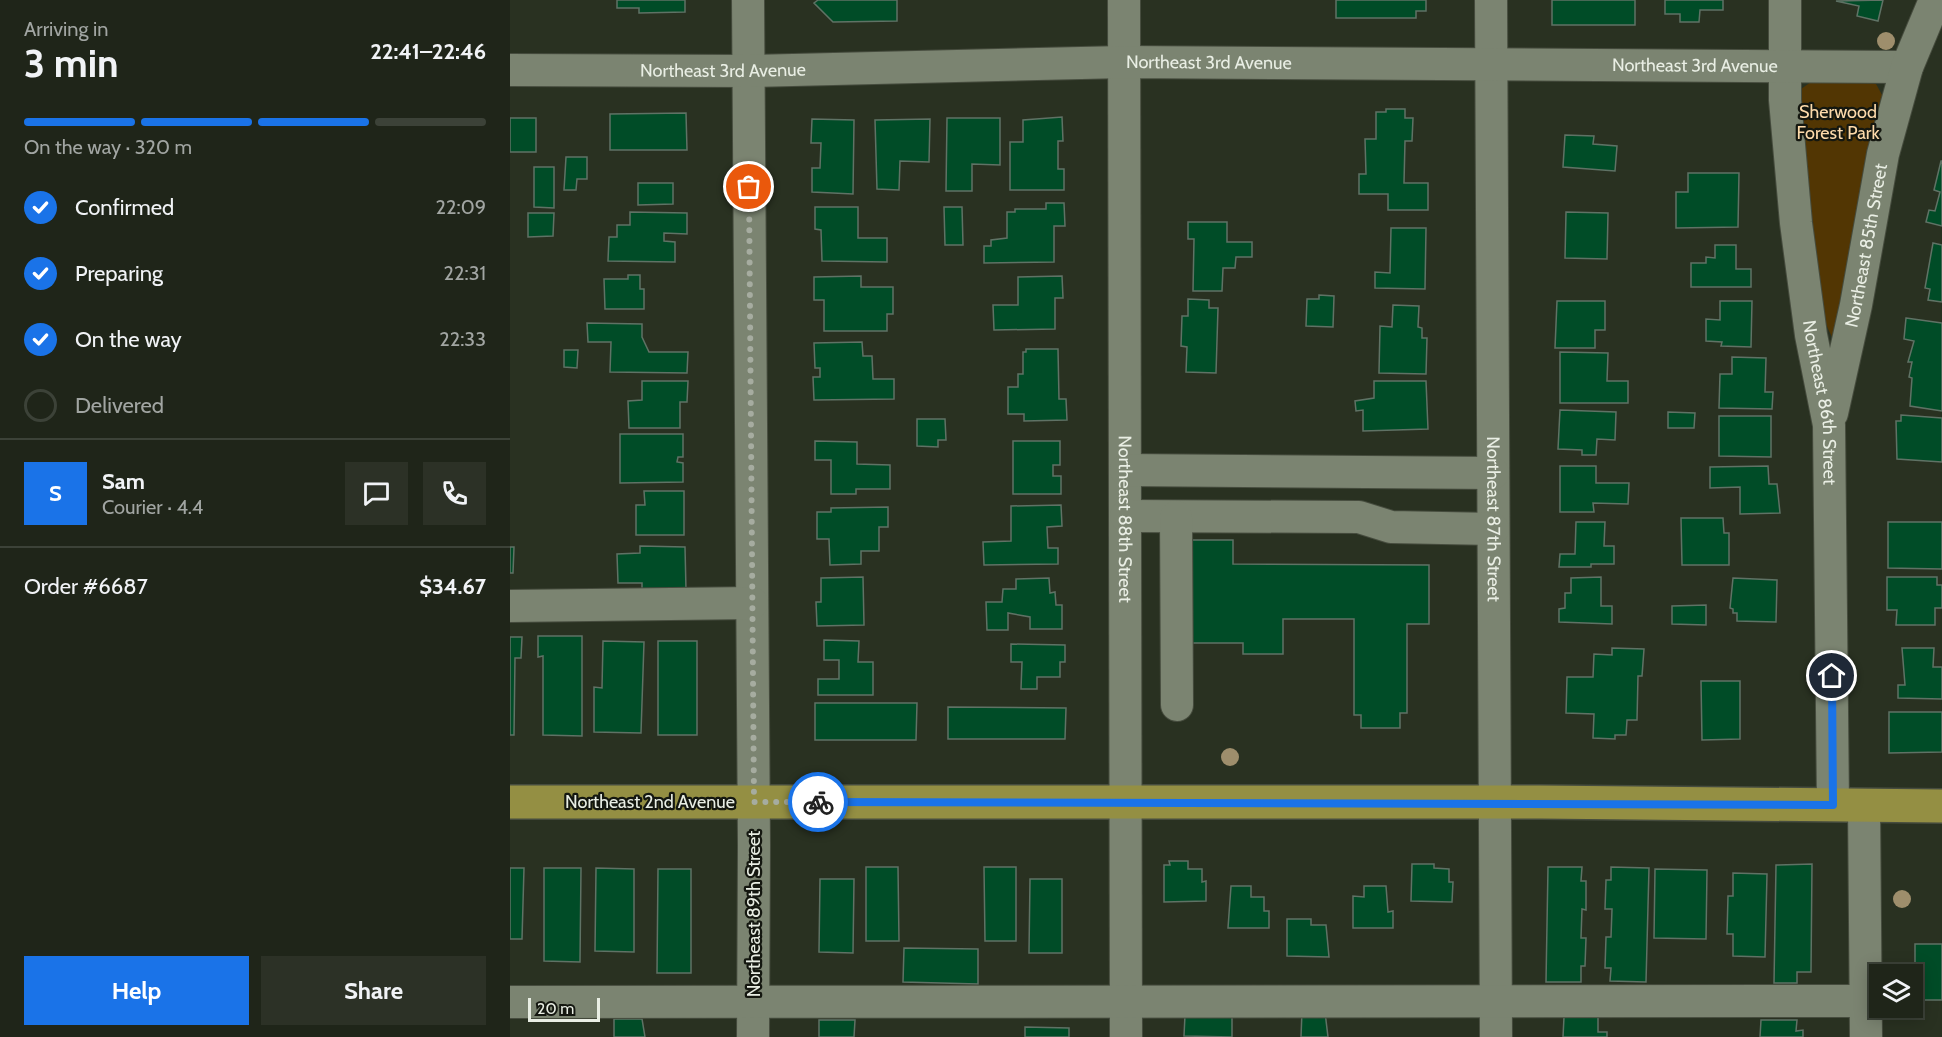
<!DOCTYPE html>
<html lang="en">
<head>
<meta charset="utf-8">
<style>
	:root { --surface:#1f2519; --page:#2c3126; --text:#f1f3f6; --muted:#a1a5a2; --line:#3c4238; --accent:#1a73e8 }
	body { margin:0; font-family:Cabin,sans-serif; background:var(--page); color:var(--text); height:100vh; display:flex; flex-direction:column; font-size:22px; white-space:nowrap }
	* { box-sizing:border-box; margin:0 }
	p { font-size:20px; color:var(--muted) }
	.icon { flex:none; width:33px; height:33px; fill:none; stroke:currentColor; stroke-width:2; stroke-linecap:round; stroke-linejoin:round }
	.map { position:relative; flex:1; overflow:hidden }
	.drawer { display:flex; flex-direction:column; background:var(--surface); width:510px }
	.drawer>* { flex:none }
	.tools { position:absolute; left:1359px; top:964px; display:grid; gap:12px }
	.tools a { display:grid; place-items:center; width:54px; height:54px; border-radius:0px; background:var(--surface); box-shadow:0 3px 15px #0003,0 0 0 2px var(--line); font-size:30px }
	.scale { position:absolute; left:18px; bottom:15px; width:72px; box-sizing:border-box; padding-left:6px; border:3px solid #e9eee4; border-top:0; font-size:16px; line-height:21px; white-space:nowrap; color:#e9eee4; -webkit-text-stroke:4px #141710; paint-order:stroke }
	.pin { position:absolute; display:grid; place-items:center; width:51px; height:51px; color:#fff; margin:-26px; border:3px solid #fff; border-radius:50%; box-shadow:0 2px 6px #0007 }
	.courier { position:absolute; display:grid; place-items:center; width:60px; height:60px; margin:-30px; border:4px solid #1a73e8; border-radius:50%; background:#fff; color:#222; box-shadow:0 2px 8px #0007 }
	.headline em { font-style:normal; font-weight:700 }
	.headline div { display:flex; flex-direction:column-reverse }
	.headline { display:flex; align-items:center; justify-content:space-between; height:102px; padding:0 24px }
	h1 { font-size:39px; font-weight:700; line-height:45px }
	.bar { display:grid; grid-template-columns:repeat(4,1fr); gap:9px 6px; align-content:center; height:72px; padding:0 24px }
	.bar i { height:8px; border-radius:4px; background:var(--line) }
	.bar .on { background:var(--accent) }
	.bar p { grid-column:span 4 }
	.line { display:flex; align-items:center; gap:15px; padding:0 24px; border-top:2px solid var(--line) }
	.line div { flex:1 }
	.round { display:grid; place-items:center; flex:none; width:63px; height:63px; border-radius:0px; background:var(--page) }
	ol { padding:0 24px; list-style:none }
	li { display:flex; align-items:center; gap:18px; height:66px }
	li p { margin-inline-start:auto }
	li .icon { padding:6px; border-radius:50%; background:var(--accent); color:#fff; stroke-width:4 }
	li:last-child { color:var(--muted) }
	li i { width:33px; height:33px; border:3px solid var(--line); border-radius:50% }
	.primary-button { display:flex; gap:12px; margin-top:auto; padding:12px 24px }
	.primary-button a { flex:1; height:69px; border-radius:0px; background:var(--accent); color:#fff; font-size:24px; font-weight:700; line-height:69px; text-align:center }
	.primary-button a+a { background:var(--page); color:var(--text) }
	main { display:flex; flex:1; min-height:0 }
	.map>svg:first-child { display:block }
	.green { fill:#523603 }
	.building { fill:#004c27; stroke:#5f7265; stroke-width:1.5 }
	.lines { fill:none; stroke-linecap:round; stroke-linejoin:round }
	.minor-casing { stroke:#464c3e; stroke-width:34 }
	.major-casing { stroke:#464c3e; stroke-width:36 }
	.minor { stroke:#7b8471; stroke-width:32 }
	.major { stroke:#948f43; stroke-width:33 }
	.tree { fill:#9e8e6c }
	.done { stroke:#a6aca0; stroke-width:6; stroke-dasharray:0 10.8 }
	.route { stroke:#1a73e8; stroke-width:8 }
	.labels { text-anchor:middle; stroke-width:4.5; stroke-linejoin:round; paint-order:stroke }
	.street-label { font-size:18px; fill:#e9eee4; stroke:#141710 }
	.park-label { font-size:18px; fill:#fddaaa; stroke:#141710 }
</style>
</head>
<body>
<main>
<section class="drawer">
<div class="headline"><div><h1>3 min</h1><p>Arriving in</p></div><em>22:41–22:46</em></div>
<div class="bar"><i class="on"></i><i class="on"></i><i class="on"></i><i></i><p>On the way · 320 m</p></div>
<ol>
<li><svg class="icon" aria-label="check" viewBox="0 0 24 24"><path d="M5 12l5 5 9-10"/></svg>Confirmed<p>22:09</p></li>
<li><svg class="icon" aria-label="check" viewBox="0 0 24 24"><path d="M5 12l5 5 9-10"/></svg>Preparing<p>22:31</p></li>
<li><svg class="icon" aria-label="check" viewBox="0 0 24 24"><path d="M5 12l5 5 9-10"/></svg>On the way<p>22:33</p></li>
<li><i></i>Delivered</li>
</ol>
<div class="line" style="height:108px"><b class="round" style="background:var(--accent);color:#fff">S</b><div><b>Sam</b><p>Courier · 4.4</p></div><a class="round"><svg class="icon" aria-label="chat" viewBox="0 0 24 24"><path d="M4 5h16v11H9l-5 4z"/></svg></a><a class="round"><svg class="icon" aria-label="phone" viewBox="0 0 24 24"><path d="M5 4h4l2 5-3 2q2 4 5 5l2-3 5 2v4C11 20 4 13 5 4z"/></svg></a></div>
<div class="line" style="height:78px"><div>Order #6687</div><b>$34.67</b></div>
<div class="primary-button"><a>Help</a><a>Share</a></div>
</section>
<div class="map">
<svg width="1432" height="1037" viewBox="0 0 1432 1037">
	<rect width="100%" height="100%" fill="#293121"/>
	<path class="green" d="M 1348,79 L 1366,84 L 1376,102 L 1323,339 C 1288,272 1293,167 1288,91 L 1304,80 Z"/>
	<path class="building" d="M 107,0 L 175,0 L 175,12 L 129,13 L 129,8 L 107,8 Z
		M 308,0 L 387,0 L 387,21 L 323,22 L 304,3 Z
		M 826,0 L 916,0 L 916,11 L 906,11 L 906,18 L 826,18 Z
		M 1042,0 L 1125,0 L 1125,25 L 1042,25 Z
		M 1155,0 L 1213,0 L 1213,10 L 1190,10 L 1189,22 L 1170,22 L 1170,14 L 1155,14 Z
		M 1373,0 L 1368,21 L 1347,16 L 1349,6 L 1326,1 Z
		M 876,109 L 895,109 L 895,118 L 903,118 L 902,141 L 895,141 L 894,183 L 918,183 L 918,210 L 878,210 L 878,194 L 849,194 L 849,174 L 856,174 L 855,139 L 866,139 L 866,112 L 876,112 Z
		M 176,113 L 177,150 L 100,150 L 100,114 Z
		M 552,117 L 553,141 L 548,141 L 548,169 L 554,169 L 554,190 L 500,190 L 500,142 L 513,142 L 513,120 Z
		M 0,118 L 26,118 L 26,152 L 0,152 Z
		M 437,118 L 490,118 L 490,165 L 462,164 L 462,191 L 436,191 Z
		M 302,119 L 344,120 L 343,194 L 302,192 L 302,168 L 310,168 L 311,143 L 301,143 Z
		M 420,119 L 419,162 L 390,161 L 389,190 L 367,189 L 365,120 Z
		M 1055,135 L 1084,136 L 1083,144 L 1107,146 L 1105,171 L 1053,167 Z
		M 56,157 L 77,157 L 77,179 L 67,179 L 66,190 L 54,190 Z
		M 1431,161 L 1432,161 L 1432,226 L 1416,222 L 1419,210 L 1425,211 L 1430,192 L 1424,190 Z
		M 24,167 L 44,167 L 44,208 L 24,207 Z
		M 1178,173 L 1229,173 L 1228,227 L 1166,228 L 1166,192 L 1178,192 Z
		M 128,183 L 163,183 L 163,204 L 128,205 Z
		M 536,203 L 554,203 L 555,226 L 544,226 L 544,262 L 474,263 L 474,246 L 481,246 L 481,240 L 497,238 L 497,212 L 505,212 L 505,209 L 536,209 Z
		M 305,207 L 348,207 L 348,238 L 377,238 L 377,262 L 312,261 L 311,230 L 305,229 Z
		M 434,207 L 452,207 L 453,245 L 435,245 Z
		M 120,212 L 177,213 L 177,234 L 154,233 L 154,241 L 165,242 L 165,262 L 98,261 L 99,237 L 107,237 L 107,225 L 120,225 Z
		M 1056,212 L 1098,213 L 1097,259 L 1055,258 Z
		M 18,213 L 44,213 L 43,236 L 18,237 Z
		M 678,222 L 717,222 L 717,242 L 742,242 L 742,257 L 726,257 L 725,268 L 713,268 L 712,291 L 683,291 L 684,239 L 678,239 Z
		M 881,228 L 916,228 L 915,289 L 865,288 L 865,272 L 880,273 Z
		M 1423,243 L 1432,245 L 1432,302 L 1418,300 L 1420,289 L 1415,288 Z
		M 1205,245 L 1226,245 L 1226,269 L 1241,269 L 1241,287 L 1181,287 L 1181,263 L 1196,263 L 1196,257 L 1205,258 Z
		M 118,275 L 130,275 L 130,289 L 134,289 L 134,309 L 95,309 L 94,279 L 118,279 Z
		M 351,276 L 351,287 L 383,287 L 383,314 L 377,314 L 377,331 L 314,331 L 314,300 L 304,300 L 304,277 Z
		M 552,276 L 553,298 L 545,298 L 545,329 L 484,330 L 483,305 L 508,305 L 508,277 Z
		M 809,295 L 824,296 L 823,327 L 796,326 L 797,299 L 809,299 Z
		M 678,299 L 699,300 L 699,308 L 708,308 L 706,373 L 676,372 L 677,347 L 671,346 L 672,316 L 678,316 Z
		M 1047,301 L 1095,301 L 1095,330 L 1085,330 L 1085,348 L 1045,348 Z
		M 1210,301 L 1242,301 L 1241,347 L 1211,346 L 1212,342 L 1196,341 L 1196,319 L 1210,320 Z
		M 883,305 L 909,306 L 908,327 L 912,328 L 912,338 L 917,338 L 916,374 L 869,373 L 870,326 L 882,327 Z
		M 1396,318 L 1432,323 L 1432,411 L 1400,406 L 1402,378 L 1399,377 L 1402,362 L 1398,362 L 1404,341 L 1394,339 Z
		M 77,323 L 132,324 L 132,337 L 139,352 L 178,352 L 177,373 L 100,372 L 101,342 L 78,342 Z
		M 352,342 L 353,356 L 362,356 L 363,379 L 384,379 L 384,399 L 304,400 L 303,377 L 310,377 L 310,368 L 305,368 L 304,343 Z
		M 516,349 L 548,349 L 549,399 L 556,399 L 557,420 L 514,421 L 514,414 L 498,414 L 498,387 L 508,387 L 508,374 L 513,374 L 513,352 L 516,352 Z
		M 54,350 L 68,350 L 67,368 L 54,367 Z
		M 1050,352 L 1098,353 L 1097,381 L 1118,381 L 1118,403 L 1050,403 Z
		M 1222,357 L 1256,358 L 1255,392 L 1263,392 L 1262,409 L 1209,408 L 1210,374 L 1222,374 Z
		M 132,381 L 178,381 L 177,402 L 170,402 L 170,428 L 119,428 L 118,401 L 132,400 Z
		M 864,381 L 916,381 L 918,429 L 853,431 L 853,410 L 846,411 L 845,401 L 864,398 Z
		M 1050,410 L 1106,412 L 1105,440 L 1087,439 L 1086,455 L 1072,455 L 1072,450 L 1048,449 Z
		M 1158,412 L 1185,413 L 1184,428 L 1158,428 Z
		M 1391,415 L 1432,418 L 1432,462 L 1387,459 L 1386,421 L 1391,421 Z
		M 1209,416 L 1261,416 L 1261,457 L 1209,456 Z
		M 407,419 L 435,419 L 436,440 L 428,440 L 428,447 L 407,446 Z
		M 110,434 L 173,434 L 173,457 L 168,457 L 167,462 L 173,463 L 173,482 L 110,483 Z
		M 305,441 L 347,442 L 347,464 L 380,465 L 380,489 L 346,489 L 346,494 L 321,494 L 321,460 L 305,460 Z
		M 503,441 L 550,441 L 550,465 L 543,465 L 543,476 L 551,476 L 551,494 L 503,494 Z
		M 1050,466 L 1086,466 L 1086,483 L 1119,483 L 1118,504 L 1083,503 L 1084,512 L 1050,512 Z
		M 1258,466 L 1259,484 L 1267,484 L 1270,513 L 1230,514 L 1230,487 L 1200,488 L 1200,467 Z
		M 134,491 L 174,491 L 174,535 L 126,535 L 126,505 L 135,505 Z
		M 551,505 L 552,526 L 537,527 L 538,548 L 548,548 L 548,564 L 474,565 L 473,542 L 501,541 L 501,506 Z
		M 378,507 L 378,527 L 369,527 L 369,551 L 351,551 L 351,564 L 320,565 L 319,539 L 307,539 L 307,512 L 321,512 L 321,508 Z
		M 1171,518 L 1213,518 L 1214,533 L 1219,533 L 1219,565 L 1172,565 Z
		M 1066,522 L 1095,522 L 1094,546 L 1104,546 L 1104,564 L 1081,564 L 1081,567 L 1049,567 L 1050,554 L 1065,554 Z
		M 1378,522 L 1432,522 L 1432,569 L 1378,568 Z
		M 673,540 L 723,540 L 723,564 L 919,565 L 919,624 L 897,624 L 897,713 L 890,713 L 890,728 L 851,728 L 851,715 L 844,715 L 844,619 L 773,619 L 773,654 L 733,654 L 733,643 L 673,643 Z
		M 130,546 L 175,547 L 176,590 L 132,591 L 132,583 L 108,583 L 107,554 L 130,553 Z
		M 0,547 L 4,547 L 3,573 L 0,573 Z
		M 353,577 L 354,625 L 307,626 L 306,602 L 311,602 L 311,578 Z
		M 1091,577 L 1091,606 L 1102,606 L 1102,624 L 1049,622 L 1049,609 L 1055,608 L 1055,593 L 1061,593 L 1061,578 Z
		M 1377,577 L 1427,577 L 1427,585 L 1432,585 L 1432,608 L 1425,608 L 1425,625 L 1386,625 L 1387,610 L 1377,610 Z
		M 539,578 L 540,593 L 545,592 L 546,605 L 552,605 L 552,629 L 520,629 L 520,617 L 498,613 L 498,630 L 477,630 L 476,602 L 492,602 L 493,589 L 506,589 L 506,579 Z
		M 1223,578 L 1267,580 L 1266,622 L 1227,621 L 1227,613 L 1223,613 L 1223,609 L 1220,608 Z
		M 1196,605 L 1196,625 L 1162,624 L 1162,606 Z
		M 28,636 L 72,636 L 72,736 L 33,735 L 33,656 L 28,657 Z
		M 0,637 L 12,637 L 11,658 L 5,658 L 4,735 L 0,735 Z
		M 314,640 L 349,641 L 348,662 L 363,662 L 363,695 L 308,695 L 308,679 L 329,679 L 329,660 L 314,660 Z
		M 93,641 L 134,642 L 131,733 L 84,732 L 84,687 L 92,688 Z
		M 148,641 L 187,641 L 187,735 L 148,735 Z
		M 501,644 L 555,645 L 555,662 L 550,662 L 550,677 L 527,677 L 527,689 L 511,689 L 512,662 L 501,662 Z
		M 1102,648 L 1134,649 L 1132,676 L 1128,676 L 1127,720 L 1117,720 L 1116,735 L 1105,735 L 1105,739 L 1083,738 L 1084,714 L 1056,713 L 1057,677 L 1083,677 L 1084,654 L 1102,655 Z
		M 1392,648 L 1424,648 L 1423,667 L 1432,667 L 1432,699 L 1388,698 L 1388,685 L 1395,685 Z
		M 1191,681 L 1230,681 L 1230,739 L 1192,740 Z
		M 305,703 L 407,703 L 406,740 L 305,740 Z
		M 438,707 L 556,708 L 555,739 L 438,739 Z
		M 1379,712 L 1432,712 L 1432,752 L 1379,753 Z
		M 659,861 L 678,861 L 678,869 L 692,869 L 692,882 L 696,881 L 696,901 L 654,902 L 654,865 L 660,865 Z
		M 902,864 L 924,864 L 924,868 L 939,869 L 939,882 L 943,882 L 942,902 L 901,901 Z
		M 1302,864 L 1301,972 L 1287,972 L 1287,983 L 1264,983 L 1266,865 Z
		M 356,867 L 388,867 L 389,941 L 356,941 Z
		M 474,867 L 506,867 L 506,941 L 475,941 Z
		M 1038,867 L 1072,867 L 1071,881 L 1076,881 L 1076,910 L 1072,909 L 1071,938 L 1076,938 L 1075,966 L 1071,966 L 1071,982 L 1036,982 Z
		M 1101,867 L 1139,868 L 1136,982 L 1100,981 L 1101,968 L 1095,968 L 1096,937 L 1101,937 L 1102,909 L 1095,909 L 1096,880 L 1101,880 Z
		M 0,868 L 14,868 L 12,939 L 0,939 Z
		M 34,868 L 71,868 L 70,962 L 34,961 Z
		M 86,868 L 124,869 L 124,952 L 85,951 Z
		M 148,869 L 181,869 L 181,973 L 147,973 Z
		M 1145,869 L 1197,870 L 1196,939 L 1144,938 Z
		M 1223,873 L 1257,874 L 1255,957 L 1223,956 L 1223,934 L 1217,934 L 1218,896 L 1223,896 Z
		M 310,879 L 344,879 L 343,953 L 309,952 Z
		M 520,879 L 552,879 L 552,953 L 519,953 Z
		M 721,886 L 741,886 L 741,897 L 754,897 L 754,911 L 759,911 L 759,928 L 718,928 Z
		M 854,886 L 876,886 L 878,912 L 883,911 L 883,928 L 843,928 L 843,896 L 854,897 Z
		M 777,919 L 801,919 L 801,925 L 816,925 L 819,957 L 777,956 Z
		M 1405,944 L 1432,944 L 1432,1000 L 1414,1000 L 1414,965 L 1405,965 Z
		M 394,948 L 468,949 L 468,984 L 393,982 Z
		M 792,1011 L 815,1012 L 818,1037 L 791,1037 Z
		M 675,1015 L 722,1017 L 722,1037 L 674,1036 Z
		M 1054,1017 L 1088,1017 L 1088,1032 L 1097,1032 L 1097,1037 L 1053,1037 Z
		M 104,1019 L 132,1019 L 135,1037 L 104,1037 Z
		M 309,1020 L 345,1020 L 344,1037 L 309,1037 Z
		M 1251,1020 L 1287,1020 L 1286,1031 L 1293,1030 L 1293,1037 L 1250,1037 Z
		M 515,1027 L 559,1028 L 559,1037 L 515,1037 Z"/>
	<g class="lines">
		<g class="minor-casing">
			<g id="minor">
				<path d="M 238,0 L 244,846 L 243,1037"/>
				<path id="s1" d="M 614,0 L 616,1037"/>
				<path id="s2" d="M 981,0 L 986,1037"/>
				<path id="s3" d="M 1275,0 L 1275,100 L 1286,223 L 1301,335 L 1319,425 L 1323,805"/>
				<path id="s4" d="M 0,70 L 239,71 L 614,62 L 1397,67"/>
				<path id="s5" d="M 1322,413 L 1346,305 L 1373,154 L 1397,67 L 1425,0"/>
				<path d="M 616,470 L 983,473"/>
				<path d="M 616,516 L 849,517 L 881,527 L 983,529"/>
				<path d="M 666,517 L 667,705"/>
				<path d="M 0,606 L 242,603"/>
				<path d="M 1354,806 L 1356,1037"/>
				<path d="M 0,1002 L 1355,1001"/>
			</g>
		</g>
		<g class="major-casing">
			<path id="major" d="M 0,802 L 1030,802 L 1432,806"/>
		</g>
		<use href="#minor" class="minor"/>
		<use href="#major" class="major"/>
	</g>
	<g class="tree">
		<circle cx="1376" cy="41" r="9"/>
		<circle cx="720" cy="757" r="9"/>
		<circle cx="1392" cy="899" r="9"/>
	</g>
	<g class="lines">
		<path class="done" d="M 239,187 L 244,802 L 308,802"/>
		<path class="route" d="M 308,802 L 1323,805 L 1322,676"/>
	</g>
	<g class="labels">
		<g class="street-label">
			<text dy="6" stroke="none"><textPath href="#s4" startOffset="699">Northeast 3rd Avenue</textPath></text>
			<text dy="6" stroke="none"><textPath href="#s4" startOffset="1185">Northeast 3rd Avenue</textPath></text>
			<text dy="6" stroke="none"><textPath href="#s4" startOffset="213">Northeast 3rd Avenue</textPath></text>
			<text dy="6" stroke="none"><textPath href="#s5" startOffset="171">Northeast 85th Street</textPath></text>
			<text dy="6" stroke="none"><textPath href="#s3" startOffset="405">Northeast 86th Street</textPath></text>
			<text dy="6" stroke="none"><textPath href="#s1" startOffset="519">Northeast 88th Street</textPath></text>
			<text dy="6" stroke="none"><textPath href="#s2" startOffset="519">Northeast 87th Street</textPath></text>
			<text x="140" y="808">Northeast 2nd Avenue</text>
			<text transform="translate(244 914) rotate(-90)" y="6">Northeast 89th Street</text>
		</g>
		<g class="park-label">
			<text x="1328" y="118">Sherwood<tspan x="1328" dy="21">Forest Park</tspan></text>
		</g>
	</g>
</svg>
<div class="tools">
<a><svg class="icon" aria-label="layers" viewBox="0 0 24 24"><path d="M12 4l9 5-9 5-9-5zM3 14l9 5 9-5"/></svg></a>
</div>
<div class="scale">20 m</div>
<div class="pin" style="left:239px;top:187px;background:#ea580c"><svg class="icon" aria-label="bag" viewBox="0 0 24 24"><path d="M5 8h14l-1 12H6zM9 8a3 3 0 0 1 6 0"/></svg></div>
<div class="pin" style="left:1322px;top:676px;background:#1f2937"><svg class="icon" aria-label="home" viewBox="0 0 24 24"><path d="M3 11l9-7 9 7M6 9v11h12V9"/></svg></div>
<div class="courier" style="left:308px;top:802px"><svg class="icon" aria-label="bike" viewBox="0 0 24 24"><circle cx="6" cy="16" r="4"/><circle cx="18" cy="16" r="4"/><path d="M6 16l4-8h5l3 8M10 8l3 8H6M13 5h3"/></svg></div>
</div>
</main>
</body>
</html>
